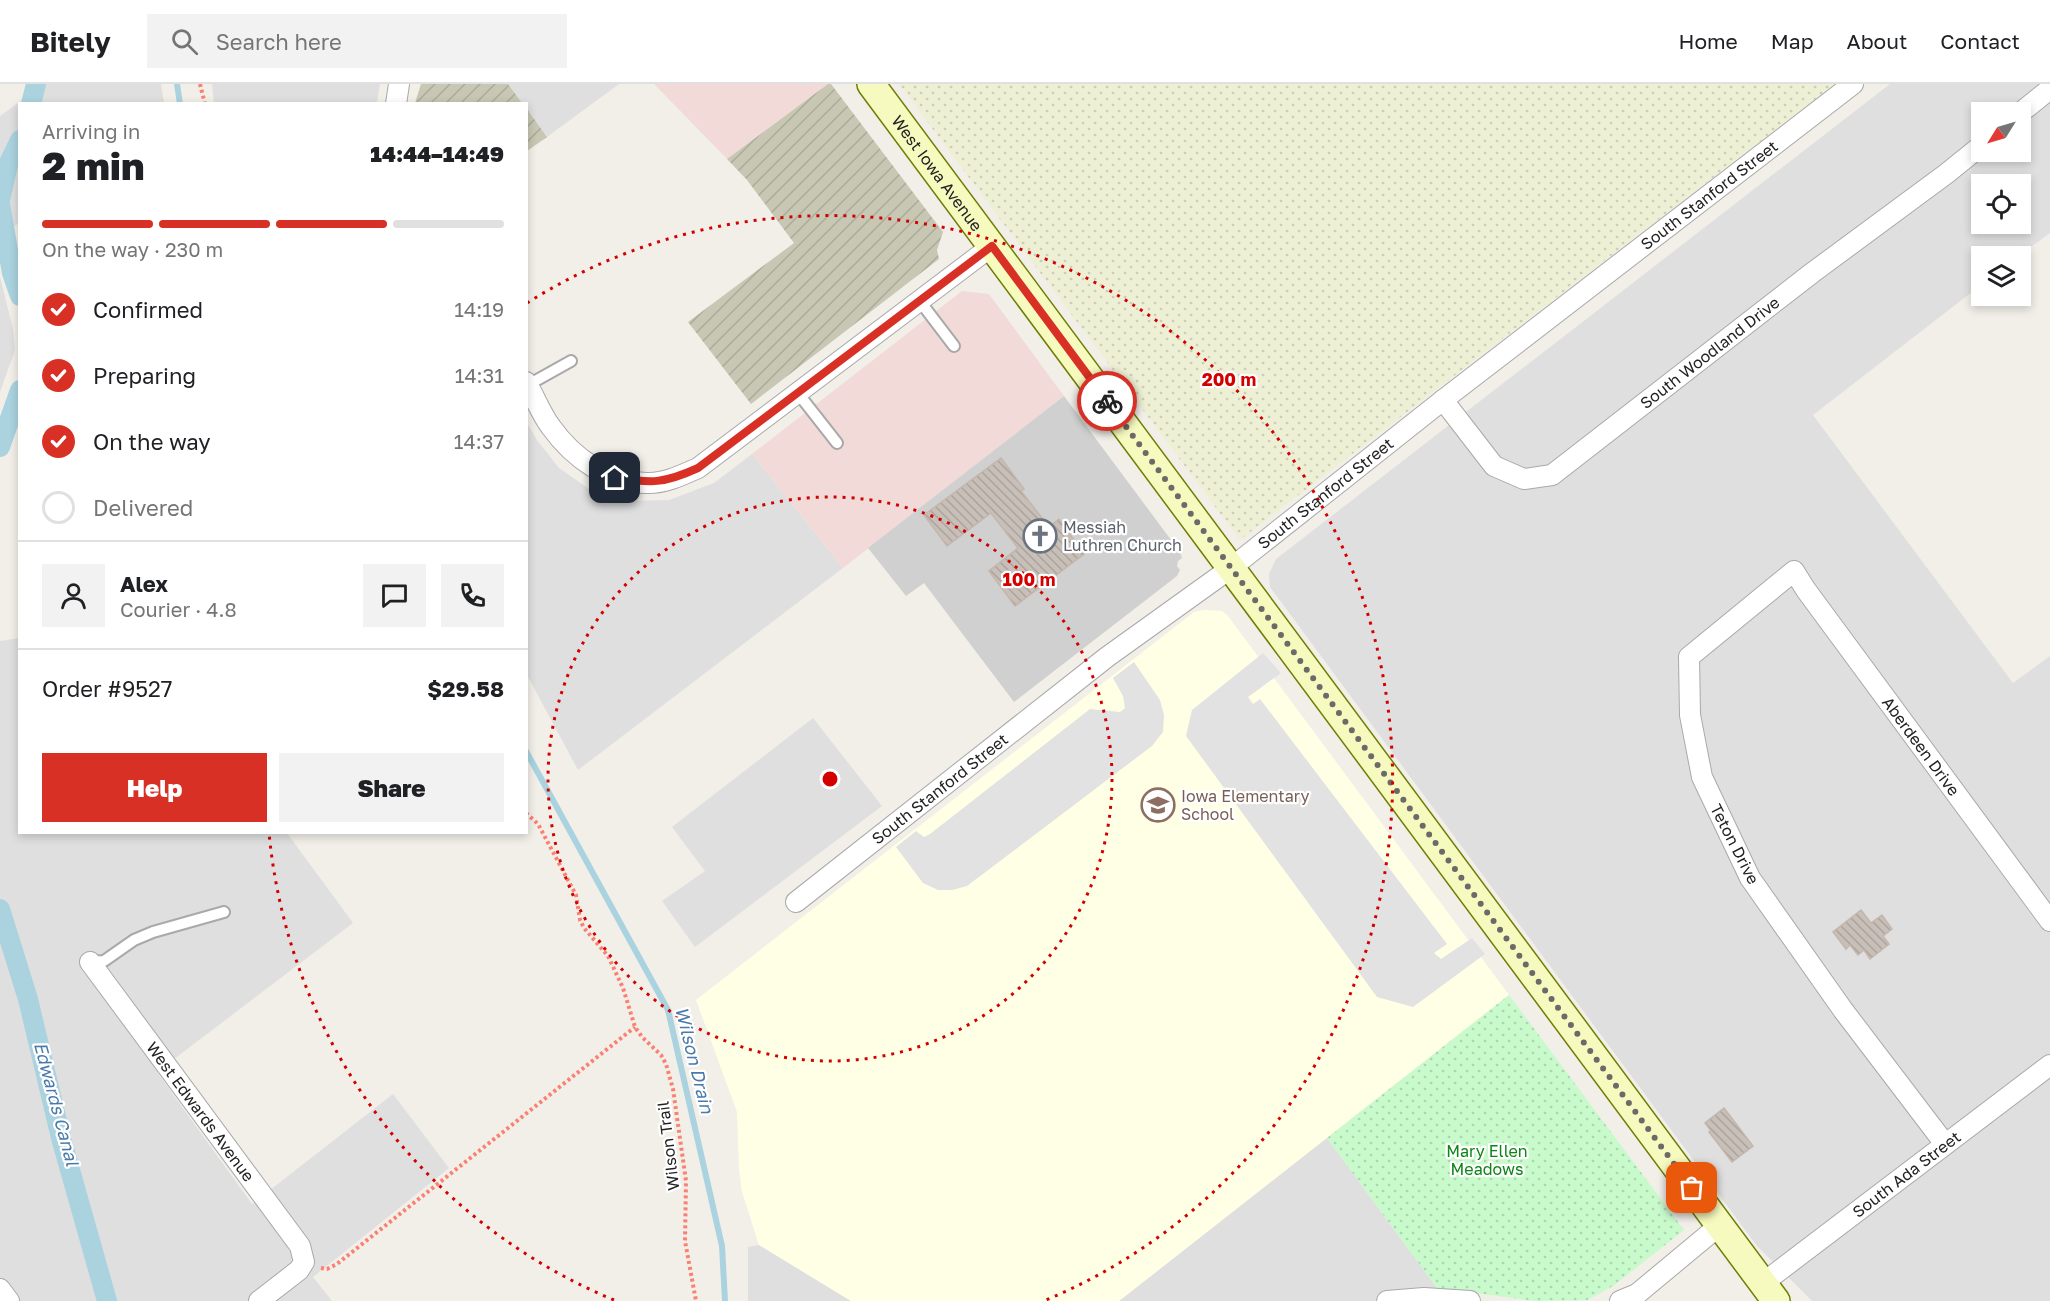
<!DOCTYPE html>
<html lang="en">
<head>
<meta charset="utf-8">
<style>
	:root { --surface:#fff; --page:#f2f2f2; --text:#202124; --muted:#757577; --line:#e0e0e0; --accent:#d93025 }
	body { margin:0; font-family:"Golos Text",sans-serif; background:var(--page); color:var(--text); height:100vh; display:flex; flex-direction:column; font-size:22px; white-space:nowrap }
	* { box-sizing:border-box; margin:0 }
	p { font-size:20px; color:var(--muted) }
	.icon { flex:none; width:33px; height:33px; fill:none; stroke:currentColor; stroke-width:2; stroke-linecap:round; stroke-linejoin:round }
	.map { position:relative; flex:1; overflow:hidden }
	.drawer { position:absolute; left:18px; top:18px; width:510px; height:732px; display:flex; flex-direction:column; background:var(--surface); border-radius:0px; box-shadow:0 3px 9px #0003 }
	.drawer>* { flex:none }
	.needle { width:39px; rotate:233deg }
	.tools { position:absolute; left:1971px; top:18px; display:grid; gap:12px }
	.tools a { display:grid; place-items:center; width:60px; height:60px; border-radius:0px; background:var(--surface); box-shadow:0 3px 9px #0003; font-size:30px }
	.pin { position:absolute; display:grid; place-items:center; width:51px; height:51px; color:#fff; margin:-26px; border-radius:12px; box-shadow:0 3px 9px #0006 }
	.courier { position:absolute; display:grid; place-items:center; width:60px; height:60px; margin:-30px; border:4px solid #d93025; border-radius:50%; background:#fff; color:#222; box-shadow:0 2px 8px #0007 }
	.summary em { font-style:normal; font-weight:800 }
	.summary div { display:flex; flex-direction:column-reverse }
	.summary { display:flex; align-items:center; justify-content:space-between; height:102px; padding:0 24px }
	h1 { font-size:39px; font-weight:800; line-height:45px }
	.bar { display:grid; grid-template-columns:repeat(4,1fr); gap:9px 6px; align-content:center; height:72px; padding:0 24px }
	.bar i { height:8px; border-radius:4px; background:var(--line) }
	.bar .selected { background:var(--accent) }
	.bar p { grid-column:span 4 }
	.line { display:flex; align-items:center; gap:15px; padding:0 24px; border-top:2px solid var(--line) }
	.line div { flex:1 }
	.round { display:grid; place-items:center; flex:none; width:63px; height:63px; border-radius:0px; background:var(--page) }
	ol { padding:0 24px; list-style:none }
	li { display:flex; align-items:center; gap:18px; height:66px }
	li p { margin-inline-start:auto }
	li .icon { padding:6px; border-radius:50%; background:var(--accent); color:#fff; stroke-width:4 }
	li:last-child { color:var(--muted) }
	li i { width:33px; height:33px; border:3px solid var(--line); border-radius:50% }
	.action { display:flex; gap:12px; margin-top:auto; padding:12px 24px }
	.action a { flex:1; height:69px; border-radius:0px; background:var(--accent); color:#fff; font-size:24px; font-weight:800; line-height:69px; text-align:center }
	.action a+a { background:var(--page); color:var(--text) }
	header { display:flex; align-items:center; gap:36px; box-sizing:border-box; height:84px; padding:0 30px; background:var(--surface); border-bottom:2px solid var(--line) }
	header strong { font-size:28px }
	nav { display:flex; gap:33px; margin-inline-start:auto; font-size:21px }
	.search { width:420px; height:54px; background:var(--page); display:flex; align-items:center; gap:15px; box-sizing:border-box; padding:0 21px; border-radius:0px; color:var(--muted); font-size:22px }
	.map>svg:first-child { display:block }
	.residential { fill:#e0dfdf; fill-rule:evenodd }
	.commercial { fill:#f2dad9 }
	.education { fill:#ffffe5 }
	.religious { fill:#d0d0d0 }
	.construction { fill:url(#construction-furrows) }
	.farmland { fill:url(#farmland-dots) }
	.park { fill:url(#park-dots) }
	.parking { fill:#e2e2e2 }
	.lines { fill:none; stroke-linecap:round; stroke-linejoin:round }
	.stream { stroke:#aad3df; stroke-width:6 }
	.canal { stroke:#aad3df; stroke-width:20 }
	.building { fill:url(#building-back-hatch); stroke:#c4b6ab; stroke-width:1.5 }
	.lane-casing { stroke:#a9a9a9; stroke-width:14 }
	.street-casing { stroke:#a9a9a9; stroke-width:22 }
	.secondary-casing { stroke:#707d05; stroke-width:30 }
	.path { stroke:#fa8072; stroke-width:4; stroke-dasharray:3 3; stroke-linecap:butt }
	.lane { stroke:#fff; stroke-width:10 }
	.street { stroke:#fff; stroke-width:20 }
	.secondary { stroke:#f7fabf; stroke-width:27 }
	.done { stroke:#6b6a68; stroke-width:6; stroke-dasharray:0 10.8 }
	.route { stroke:#d93025; stroke-width:8 }
	.ring { fill:none; stroke:#d40000; stroke-width:3; stroke-dasharray:3 6 }
	.labels { text-anchor:middle; stroke-width:4.5; stroke-linejoin:round; paint-order:stroke }
	.street-label { font-size:16px; fill:#222; stroke:#fff }
	.worship-label { font-size:16px; fill:#5b616d; stroke:#fff; text-anchor:start }
	.education-label { font-size:16px; fill:#785e54; stroke:#fff; text-anchor:start }
	.park-label { font-size:16px; fill:#0c8416; stroke:#fff }
	.water-label { font-size:18px; font-style:italic; fill:#4a7aab; stroke:#fff }
	.centre { fill:#d40000; stroke:#fff; stroke-width:3 }
	.ring-label { font-size:18px; text-anchor:middle; font-weight:bold; fill:#d40000; stroke:#fff; stroke-width:4.5; stroke-linejoin:round; paint-order:stroke }
</style>
</head>
<body>
<header>
<strong>Bitely</strong>
<div class="search"><svg class="icon" aria-label="search" viewBox="0 0 24 24"><circle cx="10" cy="10" r="6"/><path d="M15 15l6 6"/></svg>Search here</div>
<nav><a>Home</a><a>Map</a><a>About</a><a>Contact</a></nav>
</header>
<div class="map">
<svg width="2050" height="1217" viewBox="0 0 2050 1217">
	<defs>
		<pattern id="construction-furrows" width="10" height="10" patternUnits="userSpaceOnUse" patternTransform="scale(1.5)"><rect width="10" height="10" fill="#c7c7b4"/><path d="M-1 1l2-2M0 10L10 0M9 11l2-2" fill="none" stroke="#abab9a"/></pattern>
		<pattern id="farmland-dots" width="8" height="8" patternUnits="userSpaceOnUse" patternTransform="scale(1.5)"><rect width="8" height="8" fill="#eef0d5"/><path d="M2 2h.1M6 6h.1" fill="none" stroke="#ccceb7" stroke-width="1.8" stroke-linecap="round"/></pattern>
		<pattern id="park-dots" width="8" height="8" patternUnits="userSpaceOnUse" patternTransform="scale(1.5)"><rect width="8" height="8" fill="#c8facc"/><path d="M2 2h.1M6 6h.1" fill="none" stroke="#acd6af" stroke-width="1.8" stroke-linecap="round"/></pattern>
		<pattern id="building-back-hatch" width="6" height="6" patternUnits="userSpaceOnUse" patternTransform="scale(1.5)"><rect width="6" height="6" fill="#c7bfb8"/><path d="M-1 5l2 2M0 0l6 6M5-1l2 2" fill="none" stroke="#aba49e"/></pattern>
	</defs>
	<rect width="100%" height="100%" fill="#f2efe9"/>
	<path class="residential" d="M 44,0 L 161,0 L 164,19 L 20,20 L 19,139 L 0,153 L 0,32 Z
		M 212,0 L 380,0 L 377,19 L 214,20 Z
		M 508,0 L 619,0 L 547,53 L 527,25 L 526,20 L 522,19 Z
		M 1890,0 L 2050,0 L 2050,149 L 2019,172 L 1982,172 L 1981,201 L 1813,331 L 2013,599 L 2050,572 L 2050,1217 L 1812,1217 L 1757,1162 L 1270,503 L 1269,490 L 1276,475 ZM 1982,28 L 2020,28 L 2020,68 L 1982,68 ZM 1982,100 L 2020,100 L 2020,140 L 1982,140 Z
		M 0,193 L 13,245 L 15,266 L 0,308 Z
		M 526,337 L 537,356 L 559,384 L 592,407 L 625,417 L 669,416 L 714,399 L 752,370 L 843,484 L 578,686 L 527,591 Z
		M 19,554 L 20,748 L 287,749 L 353,839 L 157,988 L 252,1120 L 393,1010 L 449,1084 L 313,1193 L 332,1217 L 0,1217 L 0,557 Z
		M 813,634 L 882,722 L 695,863 L 662,817 L 705,787 L 672,743 Z
		M 1327,1054 L 1437,1204 L 1441,1217 L 1119,1217 Z
		M 759,1161 L 851,1217 L 748,1217 L 748,1163 Z"/>
	<path class="commercial" d="M 654,0 L 828,0 L 727,75 Z
		M 962,207 L 989,210 L 1064,312 L 843,484 L 752,370 Z"/>
	<path class="education" d="M 1204,526 L 1222,527 L 1228,532 L 1509,911 L 1119,1217 L 851,1217 L 759,1161 L 742,1108 L 739,1085 L 737,1028 L 696,916 L 1194,528 Z"/>
	<path class="religious" d="M 1064,312 L 1180,468 L 1182,474 L 1178,477 L 1177,482 L 1180,486 L 1177,492 L 1014,618 L 924,499 L 906,512 L 868,464 Z"/>
	<path class="construction" d="M 421,0 L 508,0 L 522,19 L 415,19 Z
		M 828,0 L 831,0 L 943,148 L 937,166 L 939,175 L 751,320 L 688,238 L 794,159 L 747,96 L 727,75 Z
		M 527,25 L 547,53 L 527,67 L 526,67 Z"/>
	<path class="farmland" d="M 899,0 L 1835,0 L 1240,456 Z"/>
	<path class="park" d="M 1509,911 L 1684,1146 L 1613,1202 L 1587,1216 L 1535,1217 L 1437,1204 L 1327,1054 Z"/>
	<path class="parking" d="M 1263,569 L 1281,589 L 1248,613 L 1253,620 L 1260,615 L 1447,860 L 1434,869 L 1441,875 L 1472,854 L 1485,870 L 1413,923 L 1377,913 L 1186,652 L 1192,626 Z
		M 1134,578 L 1160,616 L 1164,631 L 1163,648 L 1152,662 L 967,802 L 952,806 L 938,806 L 923,799 L 896,763 L 916,747 L 924,753 L 930,750 L 1090,625 L 1120,628 L 1125,624 L 1123,612 L 1113,594 Z"/>
	<g class="lines">
		<path class="stream" d="M 177,0 L 180,20
			M 526,667 L 668,926 L 722,1162 L 725,1217"/>
		<path class="canal" d="M 31,20 L 36,0
			M 0,116 L 8,81 L 20,56
			M 0,120 L 12,189 L 20,212
			M 0,363 L 20,306
			M 0,825 L 28,915 L 61,1054 L 107,1217"/>
	</g>
	<path class="building" d="M 1001,374 L 1024,405 L 1021,407 L 1049,443 L 1059,435 L 1084,470 L 1015,522 L 989,487 L 1018,464 L 991,429 L 947,462 L 924,431 Z
		M 1861,826 L 1871,839 L 1882,831 L 1892,845 L 1883,852 L 1889,860 L 1870,875 L 1864,866 L 1858,871 L 1850,861 L 1846,865 L 1833,848 Z
		M 1724,1024 L 1753,1062 L 1732,1078 L 1709,1048 L 1711,1047 L 1705,1039 Z"/>
	<g class="lines">
		<g class="lane-casing">
			<path id="lane" d="M 919,216 L 954,262
				M 528,301 L 571,277
				M 797,308 L 837,359
				M 90,878 L 104,877 L 134,856 L 153,848 L 224,828"/>
		</g>
		<g class="street-casing">
			<g id="street">
				<path d="M 396,20 L 399,0"/>
				<path d="M 2020,29 L 2050,5"/>
				<path d="M 526,298 C 535,313 541,330 551,343 C 573,374 609,400 649,399 C 666,399 682,391 698,384 L 992,162"/>
				<path id="s1" d="M 1443,316 L 1494,382 L 1524,395 L 1552,391 L 1812,189 L 1946,90 L 1982,61"/>
				<path id="s2" d="M 796,818 L 1107,573 L 1231,484 L 1443,316 L 1853,0"/>
				<path id="s3" d="M 90,878 L 300,1162 L 304,1178 L 299,1186 L 259,1217"/>
				<path id="s4" d="M 1945,1060 L 1843,926 L 1750,794 L 1702,693 L 1690,631 L 1689,573 L 1794,487 L 1806,506 L 2050,837"/>
				<path id="s5" d="M 1763,1199 L 2050,981"/>
				<path d="M 0,1205 L 9,1217"/>
				<path d="M 1387,1217 L 1424,1214 L 1470,1217"/>
				<path d="M 1620,1217 L 1637,1210 L 1720,1141"/>
			</g>
		</g>
		<g class="secondary-casing">
			<g id="secondary">
				<path id="s6" d="M 871,0 L 1776,1217"/>
			</g>
		</g>
		<path class="path" d="M 200,0 L 205,20
			M 526,729 L 538,740 L 576,811 L 580,836 L 584,844 L 608,872 L 623,904 L 635,943 L 642,953 L 661,971 L 666,980 L 673,1005 L 686,1097 L 685,1157 L 696,1217
			M 321,1184 L 327,1185 L 337,1180 L 635,943"/>
		<use href="#lane" class="lane"/>
		<use href="#street" class="street"/>
		<use href="#secondary" class="secondary"/>
	</g>
	<g class="lines">
		<path class="done" d="M 1107,317 L 1692,1104"/>
		<path class="route" d="M 615,394 C 652,399 663,400 698,384 L 992,162 L 1107,317"/>
	</g>
	<g class="ring">
		<circle cx="830" cy="695" r="282"/>
		<path d="M614 1216A564 564 0 0 1 269 749M527 219A564 564 0 1 1 1046 1216"/>
	</g>
	<defs>
		<g id="church-ring" transform="scale(1.725)"><circle r="9.5" fill="#fff" stroke="#6b7280" stroke-width="1.5"/><path d="M-1.2-6h2.4v3.5h3.3v2.4h-3.3V6h-2.4V-.1h-3.3v-2.4h3.3Z" fill="#6b7280"/></g>
		<g id="school-ring" transform="scale(1.725)"><circle r="9.5" fill="#fff" stroke="#8d6e63" stroke-width="1.5"/><path d="M0-5L7-2L0 1L-7-2ZM-4 1L0 2.5L4 1V4Q0 6-4 4Z" fill="#8d6e63"/></g>
	</defs>
	<g fill-rule="evenodd">
		<use href="#church-ring" x="1040" y="452"/>
		<use href="#school-ring" x="1158" y="721"/>
	</g>
	<g class="labels">
		<g class="street-label">
			<text dy="6" stroke="none"><textPath href="#s6" startOffset="111">West Iowa Avenue</textPath></text>
			<text dy="6" stroke="none"><textPath href="#s2" startOffset="1155">South Stanford Street</textPath></text>
			<text dy="6" stroke="none"><textPath href="#s1" startOffset="344">South Woodland Drive</textPath></text>
			<text dy="6" stroke="none"><textPath href="#s2" startOffset="669">South Stanford Street</textPath></text>
			<text dy="6" stroke="none"><textPath href="#s4" startOffset="915">Aberdeen Drive</textPath></text>
			<text dy="6" stroke="none"><textPath href="#s2" startOffset="183">South Stanford Street</textPath></text>
			<text transform="translate(1735 760) rotate(63)" y="6">Teton Drive</text>
			<text dy="6" stroke="none"><textPath href="#s3" startOffset="186">West Edwards Avenue</textPath></text>
			<text transform="translate(668 1062) rotate(-97)" y="6">Wilson Trail</text>
			<text dy="6" stroke="none"><textPath href="#s5" startOffset="180">South Ada Street</textPath></text>
		</g>
		<g class="worship-label">
			<text x="1063" y="449">Messiah<tspan x="1063" dy="18">Luthren Church</tspan></text>
		</g>
		<g class="education-label">
			<text x="1181" y="718">Iowa Elementary<tspan x="1181" dy="18">School</tspan></text>
		</g>
		<g class="park-label">
			<text x="1487" y="1073">Mary Ellen<tspan x="1487" dy="18">Meadows</tspan></text>
		</g>
		<g class="water-label">
			<text transform="translate(694 976) rotate(76)" y="6">Wilson Drain</text>
			<text transform="translate(56 1020) rotate(75)" y="6">Edwards Canal</text>
		</g>
	</g>
	<circle cx="830" cy="695" r="9" class="centre"/>
	<g class="ring-label">
		<text x="1229" y="302">200 m</text>
		<text x="1029" y="502">100 m</text>
	</g>
</svg>
<div class="tools">
<a><svg class="needle" viewBox="-14 -14 28 28"><path d="M0-13l5 13h-10z" fill="#e53935"/><path d="M0 13l5-13h-10z" fill="#757577"/></svg></a>
<a><svg class="icon" aria-label="locate" viewBox="0 0 24 24"><circle cx="12" cy="12" r="6"/><path d="M12 2v4M12 18v4M2 12h4M18 12h4"/></svg></a>
<a><svg class="icon" aria-label="layers" viewBox="0 0 24 24"><path d="M12 4l9 5-9 5-9-5zM3 14l9 5 9-5"/></svg></a>
</div>
<div class="pin" style="left:1692px;top:1104px;background:#ea580c"><svg class="icon" aria-label="bag" viewBox="0 0 24 24"><path d="M5 8h14l-1 12H6zM9 8a3 3 0 0 1 6 0"/></svg></div>
<div class="pin" style="left:615px;top:394px;background:#1f2937"><svg class="icon" aria-label="home" viewBox="0 0 24 24"><path d="M3 11l9-7 9 7M6 9v11h12V9"/></svg></div>
<div class="courier" style="left:1107px;top:317px"><svg class="icon" aria-label="bike" viewBox="0 0 24 24"><circle cx="6" cy="16" r="4"/><circle cx="18" cy="16" r="4"/><path d="M6 16l4-8h5l3 8M10 8l3 8H6M13 5h3"/></svg></div>
<section class="drawer">
<div class="summary"><div><h1>2 min</h1><p>Arriving in</p></div><em>14:44–14:49</em></div>
<div class="bar"><i class="selected"></i><i class="selected"></i><i class="selected"></i><i></i><p>On the way · 230 m</p></div>
<ol>
<li><svg class="icon" aria-label="check" viewBox="0 0 24 24"><path d="M5 12l5 5 9-10"/></svg>Confirmed<p>14:19</p></li>
<li><svg class="icon" aria-label="check" viewBox="0 0 24 24"><path d="M5 12l5 5 9-10"/></svg>Preparing<p>14:31</p></li>
<li><svg class="icon" aria-label="check" viewBox="0 0 24 24"><path d="M5 12l5 5 9-10"/></svg>On the way<p>14:37</p></li>
<li><i></i>Delivered</li>
</ol>
<div class="line" style="height:108px"><a class="round"><svg class="icon" aria-label="person" viewBox="0 0 24 24"><circle cx="12" cy="8" r="4"/><path d="M4 21q1-7 8-7t8 7"/></svg></a><div><b>Alex</b><p>Courier · 4.8</p></div><a class="round"><svg class="icon" aria-label="chat" viewBox="0 0 24 24"><path d="M4 5h16v11H9l-5 4z"/></svg></a><a class="round"><svg class="icon" aria-label="phone" viewBox="0 0 24 24"><path d="M5 4h4l2 5-3 2q2 4 5 5l2-3 5 2v4C11 20 4 13 5 4z"/></svg></a></div>
<div class="line" style="height:78px"><div>Order #9527</div><b>$29.58</b></div>
<div class="action"><a>Help</a><a>Share</a></div>
</section>
</div>
</body>
</html>
